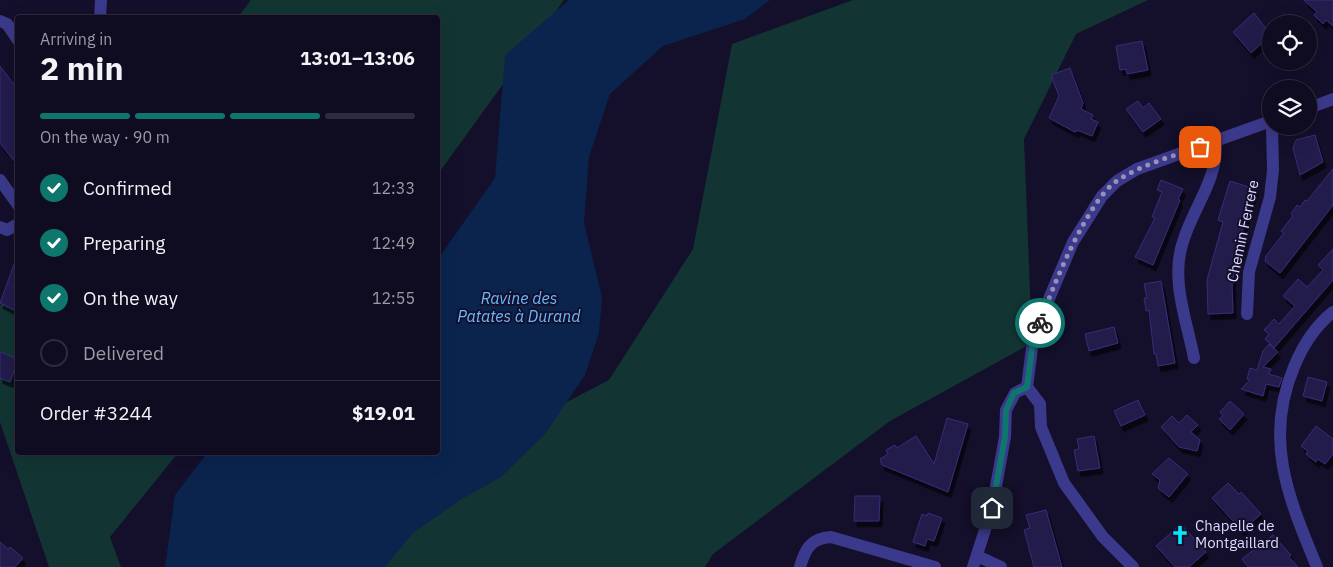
<!DOCTYPE html>
<html lang="en">
<head>
<meta charset="utf-8">
<style>
	:root { --surface:#0f0b20; --page:#181429; --text:#f1f3f6; --muted:#9b9ba5; --line:#2f2b3e; --accent:#0f766e }
	body { margin:0; font-family:"IBM Plex Sans",sans-serif; background:var(--page); color:var(--text); height:100vh; display:flex; flex-direction:column; font-size:19px; white-space:nowrap }
	* { box-sizing:border-box; margin:0 }
	p { font-size:16px; color:var(--muted) }
	.icon { flex:none; width:28px; height:28px; fill:none; stroke:currentColor; stroke-width:2; stroke-linecap:round; stroke-linejoin:round }
	.map { position:relative; flex:1; overflow:hidden }
	.side { position:absolute; left:15px; top:15px; width:425px; height:440px; display:flex; flex-direction:column; background:var(--surface); border-radius:5px; box-shadow:0 5px 20px #0002,0 0 0 1px var(--line) }
	.side>* { flex:none }
	.fabs { position:absolute; left:1262px; top:15px; display:grid; gap:10px }
	.fabs a { display:grid; place-items:center; width:55px; height:55px; border-radius:50%; background:var(--surface); box-shadow:0 5px 20px #0002,0 0 0 1px var(--line); font-size:25px }
	.pin { position:absolute; display:grid; place-items:center; width:42px; height:42px; color:#fff; margin:-21px; border-radius:10px; box-shadow:0 2px 8px #0006 }
	.courier { position:absolute; display:grid; place-items:center; width:50px; height:50px; margin:-25px; border:4px solid #0f766e; border-radius:50%; background:#fff; color:#222; box-shadow:0 1px 6px #0007 }
	.head em { font-style:normal; font-weight:700 }
	.head div { display:flex; flex-direction:column-reverse }
	.head { display:flex; align-items:center; justify-content:space-between; height:85px; padding:0 25px }
	h1 { font-size:32px; font-weight:700; line-height:38px }
	.bar { display:grid; grid-template-columns:repeat(4,1fr); gap:8px 5px; align-content:center; height:60px; padding:0 25px }
	.bar i { height:6px; border-radius:4px; background:var(--line) }
	.bar .current { background:var(--accent) }
	.bar p { grid-column:span 4 }
	.line { display:flex; align-items:center; gap:12px; padding:0 25px; border-top:1px solid var(--line) }
	.line div { flex:1 }
	ol { padding:0 25px; list-style:none }
	li { display:flex; align-items:center; gap:15px; height:55px }
	li p { margin-inline-start:auto }
	li .icon { padding:5px; border-radius:50%; background:var(--accent); color:#fff; stroke-width:4 }
	li:last-child { color:var(--muted) }
	li i { width:28px; height:28px; border:2px solid var(--line); border-radius:50% }
	.map>svg:first-child { display:block }
	.green { fill:#123533 }
	.water { fill:#0a244e }
	.building { fill:#241b4c; stroke:#3a2c79; filter:url(#shadow) }
	.lines { fill:none; stroke-linecap:round; stroke-linejoin:round }
	.minor { stroke:#3b398b; stroke-width:12 }
	.tertiary { stroke:#3b398b; stroke-width:12 }
	.done { stroke:#9792b4; stroke-width:5; stroke-dasharray:0 9 }
	.route { stroke:#0f766e; stroke-width:6 }
	.labels { text-anchor:middle; stroke-width:4; stroke-linejoin:round; paint-order:stroke }
	.street-label { font-size:15px; fill:#ddd9ff; stroke:#140f2a }
	.poi-label { font-size:15px; fill:#ddd9ff; stroke:#140f2a; text-anchor:start }
	.water-label { font-size:16px; font-style:italic; fill:#67baff; stroke:#140f2a }
</style>
</head>
<body>
<div class="map">
<svg width="1333" height="567" viewBox="0 0 1333 567">
	<defs>
		<filter id="shadow"><feDropShadow dx="3" dy="5.5" stdDeviation="0" flood-color="#0009"/></filter>
	</defs>
	<rect width="100%" height="100%" fill="#140f2a"/>
	<path class="green" d="M 251,0 L 564,0 L 438,174 L 438,18 L 237,18 Z
		M 853,0 L 1148,0 L 1076,34 L 1024,139 L 1032,343 L 890,421 L 713,554 L 705,567 L 355,567 L 357,511 L 609,380 L 693,249 L 732,44 Z
		M 17,285 L 18,452 L 178,453 L 110,537 L 121,567 L 49,567 L 0,422 L 0,306 Z"/>
	<path class="water" d="M 569,0 L 770,0 L 745,19 L 663,46 L 610,94 L 589,157 L 584,223 L 602,297 L 599,333 L 585,375 L 545,434 L 501,477 L 460,500 L 413,533 L 385,567 L 165,567 L 175,495 L 207,453 L 438,452 L 438,259 L 495,178 L 505,55 Z"/>
	<path class="building" d="M 1304,0 L 1333,0 L 1333,26 L 1326,20 L 1323,24 L 1314,15 L 1317,12 Z
		M 1254,13 L 1271,35 L 1251,53 L 1233,32 Z
		M 1142,41 L 1148,70 L 1127,74 L 1126,69 L 1120,70 L 1116,46 Z
		M 0,66 L 18,90 L 18,166 L 0,143 Z
		M 1070,68 L 1083,103 L 1081,109 L 1093,115 L 1091,119 L 1098,122 L 1092,136 L 1077,130 L 1076,132 L 1073,131 L 1049,118 L 1059,96 L 1051,75 Z
		M 1138,101 L 1143,108 L 1149,103 L 1161,119 L 1143,132 L 1126,109 Z
		M 1315,135 L 1323,162 L 1300,175 L 1293,148 L 1296,140 Z
		M 1333,169 L 1333,205 L 1280,273 L 1265,261 L 1266,256 L 1284,233 L 1281,231 L 1293,216 L 1291,214 L 1297,205 L 1300,207 L 1305,200 L 1307,201 Z
		M 1161,180 L 1183,189 L 1178,199 L 1180,200 L 1153,265 L 1135,257 L 1155,218 L 1152,217 L 1162,192 L 1157,190 Z
		M 1230,181 L 1255,189 L 1241,236 L 1245,237 L 1232,282 L 1233,313 L 1208,314 L 1207,280 L 1223,222 L 1218,220 Z
		M 1333,249 L 1333,280 L 1274,348 L 1265,339 L 1269,334 L 1264,330 L 1274,319 L 1279,324 L 1295,306 L 1283,296 L 1298,279 L 1307,287 L 1323,270 L 1318,265 Z
		M 16,259 L 18,300 L 14,310 L 0,303 Z
		M 1161,281 L 1175,363 L 1158,366 L 1156,354 L 1154,354 L 1149,310 L 1146,311 L 1144,298 L 1147,298 L 1144,284 Z
		M 1114,327 L 1118,343 L 1089,351 L 1085,334 Z
		M 1269,344 L 1278,352 L 1263,367 L 1271,369 L 1269,374 L 1282,378 L 1279,387 L 1266,384 L 1263,396 L 1241,389 L 1250,380 L 1247,379 L 1250,368 L 1257,370 L 1263,351 Z
		M 0,352 L 18,359 L 10,382 L 0,378 Z
		M 1308,377 L 1327,382 L 1322,401 L 1303,396 Z
		M 1138,400 L 1145,415 L 1121,426 L 1114,411 Z
		M 1230,401 L 1244,414 L 1230,430 L 1219,419 L 1223,416 L 1220,412 Z
		M 1187,415 L 1198,425 L 1191,432 L 1200,440 L 1197,451 L 1179,447 L 1161,427 L 1172,416 L 1179,423 Z
		M 947,418 L 968,424 L 948,492 L 882,465 L 880,459 L 888,454 L 886,450 L 895,445 L 897,448 L 916,436 L 934,464 Z
		M 1316,426 L 1333,439 L 1333,454 L 1325,464 L 1318,459 L 1316,462 L 1306,454 L 1308,451 L 1301,446 Z
		M 1094,436 L 1100,468 L 1078,471 L 1074,450 L 1079,449 L 1077,439 Z
		M 1169,458 L 1188,474 L 1169,497 L 1158,488 L 1160,480 L 1152,474 Z
		M 1228,483 L 1239,494 L 1241,492 L 1261,514 L 1242,531 L 1212,498 Z
		M 855,496 L 880,496 L 879,521 L 854,521 Z
		M 1046,510 L 1062,567 L 1034,567 L 1024,530 L 1030,528 L 1026,515 Z
		M 928,513 L 942,518 L 934,541 L 927,539 L 925,546 L 913,542 L 922,514 L 927,516 Z
		M 1181,524 L 1206,552 L 1189,567 L 1175,567 L 1156,546 Z
		M 1273,535 L 1291,555 L 1289,557 L 1298,567 L 1248,567 L 1242,559 Z
		M 0,542 L 8,549 L 10,547 L 23,558 L 15,567 L 0,567 Z"/>
	<g class="lines">
		<path class="minor" d="M 100,18 L 101,0
			M 0,21 L 7,24 L 18,40
			M 1309,108 L 1333,99
			M 0,180 L 18,205
			M 0,227 L 7,230 L 18,224
			M 1247,314 L 1249,272 L 1270,197 L 1273,170 L 1272,126
			M 1194,358 C 1187,322 1171,281 1182,245 C 1192,208 1218,182 1216,141
			M 1027,387 L 1032,348 L 1043,313 L 1073,242 L 1102,196 L 1117,181 L 1137,169 L 1271,121
			M 977,556 L 1001,567
			M 800,567 C 805,549 811,538 831,537 L 935,567
			M 1317,567 C 1289,499 1263,440 1294,367 C 1303,345 1314,327 1333,312"/>
		<path class="tertiary" d="M 973,567 L 992,508 L 1005,437 L 1006,410 L 1015,393 L 1027,387 L 1040,404 L 1041,427 L 1064,483 L 1103,537 L 1133,567"/>
	</g>
	<g class="lines">
		<path class="done" d="M 1040,323 C 1052,288 1088,199 1118,180 C 1143,164 1173,156 1200,147"/>
		<path class="route" d="M 992,508 L 1005,437 L 1006,410 L 1014,393 L 1027,387 L 1032,348 L 1040,323"/>
	</g>
	<defs>
		<g id="church-bare" transform="scale(1.5)"><path d="M-1.2-6h2.4v3.5h3.3v2.4h-3.3V6h-2.4V-.1h-3.3v-2.4h3.3Z" fill="#05e9ff" stroke="#140f2a" stroke-width="2.5" paint-order="stroke"/></g>
	</defs>
	<g fill-rule="evenodd">
		<use href="#church-bare" x="1180" y="535"/>
	</g>
	<g class="labels">
		<g class="street-label">
			<text transform="translate(1243 231) rotate(-78)" y="5">Chemin Ferrere</text>
		</g>
		<g class="poi-label">
			<text x="1195" y="531">Chapelle de<tspan x="1195" dy="17">Montgaillard</tspan></text>
		</g>
		<g class="water-label">
			<text x="519" y="304">Ravine des<tspan x="519" dy="18">Patates à Durand</tspan></text>
		</g>
	</g>
</svg>
<div class="fabs">
<a><svg class="icon" aria-label="locate" viewBox="0 0 24 24"><circle cx="12" cy="12" r="6"/><path d="M12 2v4M12 18v4M2 12h4M18 12h4"/></svg></a>
<a><svg class="icon" aria-label="layers" viewBox="0 0 24 24"><path d="M12 4l9 5-9 5-9-5zM3 14l9 5 9-5"/></svg></a>
</div>
<div class="pin" style="left:1200px;top:147px;background:#ea580c"><svg class="icon" aria-label="bag" viewBox="0 0 24 24"><path d="M5 8h14l-1 12H6zM9 8a3 3 0 0 1 6 0"/></svg></div>
<div class="pin" style="left:992px;top:508px;background:#1f2937"><svg class="icon" aria-label="home" viewBox="0 0 24 24"><path d="M3 11l9-7 9 7M6 9v11h12V9"/></svg></div>
<div class="courier" style="left:1040px;top:323px"><svg class="icon" aria-label="bike" viewBox="0 0 24 24"><circle cx="6" cy="16" r="4"/><circle cx="18" cy="16" r="4"/><path d="M6 16l4-8h5l3 8M10 8l3 8H6M13 5h3"/></svg></div>
<section class="side">
<div class="head"><div><h1>2 min</h1><p>Arriving in</p></div><em>13:01–13:06</em></div>
<div class="bar"><i class="current"></i><i class="current"></i><i class="current"></i><i></i><p>On the way · 90 m</p></div>
<ol>
<li><svg class="icon" aria-label="check" viewBox="0 0 24 24"><path d="M5 12l5 5 9-10"/></svg>Confirmed<p>12:33</p></li>
<li><svg class="icon" aria-label="check" viewBox="0 0 24 24"><path d="M5 12l5 5 9-10"/></svg>Preparing<p>12:49</p></li>
<li><svg class="icon" aria-label="check" viewBox="0 0 24 24"><path d="M5 12l5 5 9-10"/></svg>On the way<p>12:55</p></li>
<li><i></i>Delivered</li>
</ol>
<div class="line" style="height:65px"><div>Order #3244</div><b>$19.01</b></div>
</section>
</div>
</body>
</html>
